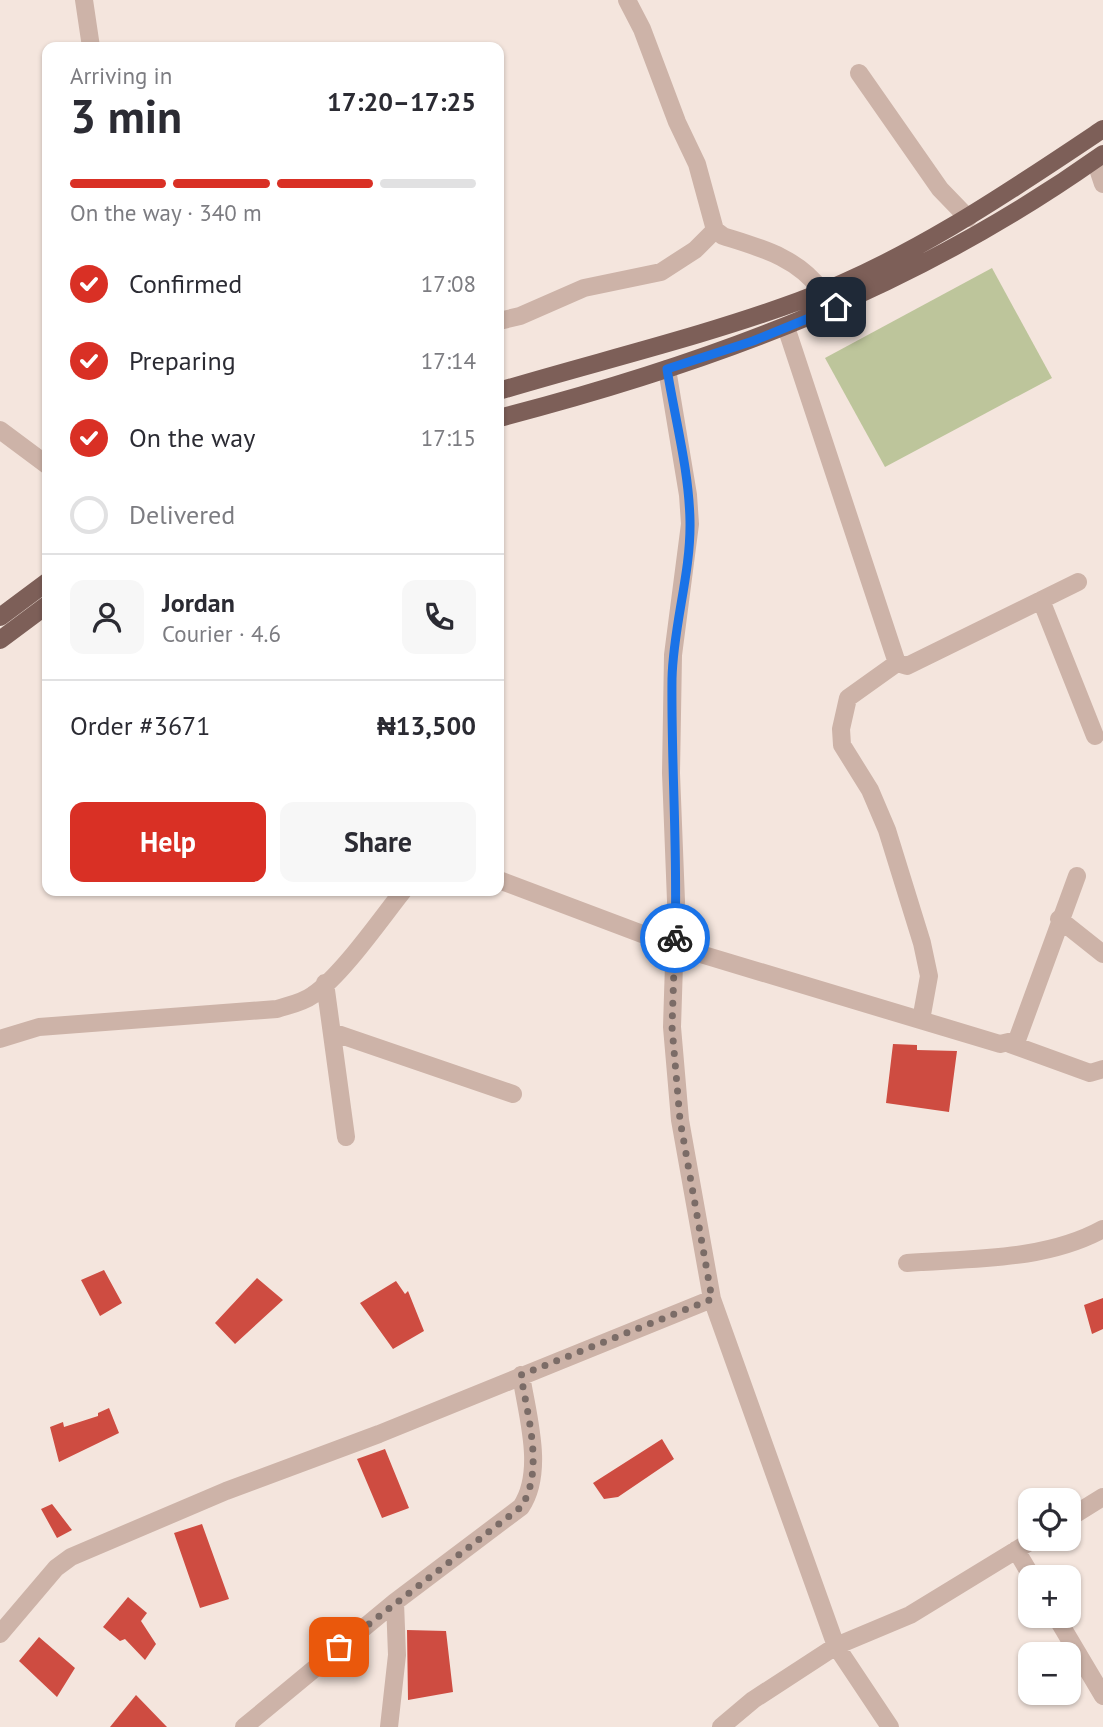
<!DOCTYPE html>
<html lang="en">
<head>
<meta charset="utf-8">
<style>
	:root { --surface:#fff; --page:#f7f7f7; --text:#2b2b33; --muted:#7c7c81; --line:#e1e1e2; --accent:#d93025 }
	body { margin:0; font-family:"PT Sans",sans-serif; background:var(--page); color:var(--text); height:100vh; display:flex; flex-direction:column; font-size:26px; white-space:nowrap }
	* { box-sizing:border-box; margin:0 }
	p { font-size:23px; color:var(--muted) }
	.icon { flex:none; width:38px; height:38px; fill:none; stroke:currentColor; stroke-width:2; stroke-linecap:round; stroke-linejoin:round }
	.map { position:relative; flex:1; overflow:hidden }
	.panel { position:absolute; left:42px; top:42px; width:462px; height:854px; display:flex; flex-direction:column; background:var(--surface); border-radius:14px; box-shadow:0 2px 5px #0004 }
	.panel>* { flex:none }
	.controls { position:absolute; left:1018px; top:1488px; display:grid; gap:14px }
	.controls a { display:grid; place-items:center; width:63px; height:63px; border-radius:14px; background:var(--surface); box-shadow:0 2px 5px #0004; font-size:35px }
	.pin { position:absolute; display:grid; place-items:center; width:60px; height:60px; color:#fff; margin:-30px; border-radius:14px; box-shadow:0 4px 10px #0006 }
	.courier { position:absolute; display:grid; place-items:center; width:70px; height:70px; margin:-35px; border:5px solid #1a73e8; border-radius:50%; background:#fff; color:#222; box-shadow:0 2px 9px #0007 }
	.head em { font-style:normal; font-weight:700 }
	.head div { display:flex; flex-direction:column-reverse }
	.head { display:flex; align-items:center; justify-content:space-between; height:119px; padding:0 28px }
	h1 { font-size:46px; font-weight:700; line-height:52px }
	.bar { display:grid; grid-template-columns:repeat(4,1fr); gap:10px 7px; align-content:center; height:84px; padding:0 28px }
	.bar i { height:9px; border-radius:5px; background:var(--line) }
	.bar .active { background:var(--accent) }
	.bar p { grid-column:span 4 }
	.line { display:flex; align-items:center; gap:18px; padding:0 28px; border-top:2px solid var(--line) }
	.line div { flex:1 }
	.round { display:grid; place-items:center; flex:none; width:74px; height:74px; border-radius:14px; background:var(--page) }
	ol { padding:0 28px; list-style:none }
	li { display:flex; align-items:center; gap:21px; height:77px }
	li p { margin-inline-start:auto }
	li .icon { padding:7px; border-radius:50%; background:var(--accent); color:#fff; stroke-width:4 }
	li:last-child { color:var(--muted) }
	li i { width:38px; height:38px; border:4px solid var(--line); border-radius:50% }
	.action { display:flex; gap:14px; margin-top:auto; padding:14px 28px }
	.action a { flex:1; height:80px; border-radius:14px; background:var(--accent); color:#fff; font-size:28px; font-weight:700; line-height:80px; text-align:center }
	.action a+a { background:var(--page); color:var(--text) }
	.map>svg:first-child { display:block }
	.green { fill:#bdc59b }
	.building { fill:#ce4c41 }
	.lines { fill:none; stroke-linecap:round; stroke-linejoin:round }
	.minor { stroke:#cdb3a8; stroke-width:18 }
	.primary { stroke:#7d5f58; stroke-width:18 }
	.done { stroke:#7b6c67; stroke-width:7; stroke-dasharray:0 12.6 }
	.route { stroke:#1a73e8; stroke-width:9 }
</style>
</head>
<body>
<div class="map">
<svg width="1103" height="1727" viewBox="0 0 1103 1727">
	<rect width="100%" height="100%" fill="#f4e5dd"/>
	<path class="green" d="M 992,268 L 1052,378 L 885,467 L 825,358 Z"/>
	<path class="building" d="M 893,1044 L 917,1045 L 917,1050 L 957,1051 L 949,1112 L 886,1103 Z
		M 104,1270 L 122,1303 L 100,1316 L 81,1280 Z
		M 257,1278 L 283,1300 L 235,1344 L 215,1323 Z
		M 396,1281 L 405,1294 L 408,1291 L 424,1331 L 393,1349 L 360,1303 Z
		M 1103,1298 L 1103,1329 L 1092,1334 L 1084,1305 Z
		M 109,1408 L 119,1433 L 59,1462 L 50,1427 L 63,1422 L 64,1427 L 98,1416 L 98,1413 Z
		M 662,1439 L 674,1459 L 618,1497 L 604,1499 L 593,1483 Z
		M 385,1449 L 409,1508 L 382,1518 L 357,1459 Z
		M 52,1504 L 72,1530 L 57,1538 L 41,1509 Z
		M 202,1524 L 229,1599 L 200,1608 L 174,1533 Z
		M 128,1597 L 147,1613 L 141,1621 L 156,1644 L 145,1660 L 125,1639 L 120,1641 L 103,1627 Z
		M 407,1630 L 446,1631 L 453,1692 L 408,1700 Z
		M 39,1637 L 75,1668 L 57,1697 L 19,1661 Z
		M 136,1695 L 167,1727 L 110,1727 Z"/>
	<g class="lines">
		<path class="minor" d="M 84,0 L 91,47
			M 627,0 L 642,29 L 677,122 L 697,164 L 715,230 L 723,236 C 761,248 797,257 822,291
			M 859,73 L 940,189 L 968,218
			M 1095,160 L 1103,184
			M 499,321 L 520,316 L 584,288 L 661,272 L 695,250 L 715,230
			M 786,327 L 897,663 L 907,666 L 1078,582
			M 667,369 L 688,495 L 690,524 L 673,655 L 671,773 L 676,901 L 672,1027 L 680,1120 L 712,1299 L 836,1646 L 890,1727
			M 0,430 L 47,465
			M 1041,600 L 1095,736
			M 897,663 L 848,698 L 841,729 L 842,745 L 870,790 L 887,830 L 922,943 L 929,976 L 921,1020
			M 499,880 L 674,946 L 1000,1044 L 1017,1040 L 1077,876
			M 1059,919 L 1103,954
			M 325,983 L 346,1137
			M 332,1032 L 513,1094
			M 0,1039 L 39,1027 L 277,1009 C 289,1005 302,1003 313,995 C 342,975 380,920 403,891
			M 1010,1044 L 1090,1073 L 1103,1069
			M 907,1263 C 972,1258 1045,1261 1103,1229
			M 1069,1518 L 1103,1497
			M 1016,1550 L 1032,1577
			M 1055,1615 L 1103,1696
			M 0,1634 L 56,1568 L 71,1557 L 226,1491 L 379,1434 L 712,1299
			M 244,1727 L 395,1602 L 521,1507 C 545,1471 527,1415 521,1375
			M 389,1727 L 397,1655 L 395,1602
			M 721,1727 L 753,1700 L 836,1646 L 910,1615 L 1036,1538"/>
		<path class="primary" d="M 499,391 C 599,361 701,337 799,301 C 909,260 1006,194 1103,129
			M 499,418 C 719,361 916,287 1103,154
			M 0,617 L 47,582
			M 0,640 L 47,605"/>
	</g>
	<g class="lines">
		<path class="done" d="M 339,1647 L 521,1507 C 545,1471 527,1415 521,1375 L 712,1299 L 680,1120 L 672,1027 L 675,938"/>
		<path class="route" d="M 675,938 C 678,852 671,765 672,679 C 673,626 691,574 690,521 C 689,470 675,419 667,369 L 753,341 L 836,307"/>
	</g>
</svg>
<div class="controls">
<a><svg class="icon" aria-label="locate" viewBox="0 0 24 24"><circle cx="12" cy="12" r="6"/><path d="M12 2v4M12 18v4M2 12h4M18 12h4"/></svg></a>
<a>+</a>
<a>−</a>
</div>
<div class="pin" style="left:339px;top:1647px;background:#ea580c"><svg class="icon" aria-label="bag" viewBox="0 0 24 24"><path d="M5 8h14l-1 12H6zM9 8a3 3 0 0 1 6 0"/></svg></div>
<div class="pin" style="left:836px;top:307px;background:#1f2937"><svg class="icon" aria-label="home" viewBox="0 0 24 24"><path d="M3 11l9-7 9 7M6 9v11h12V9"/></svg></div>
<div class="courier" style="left:675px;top:938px"><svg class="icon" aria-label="bike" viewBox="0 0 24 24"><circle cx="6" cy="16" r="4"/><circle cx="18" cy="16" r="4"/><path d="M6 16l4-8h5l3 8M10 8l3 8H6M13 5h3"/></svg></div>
<section class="panel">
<div class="head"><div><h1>3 min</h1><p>Arriving in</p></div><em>17:20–17:25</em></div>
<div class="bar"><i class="active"></i><i class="active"></i><i class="active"></i><i></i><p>On the way · 340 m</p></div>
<ol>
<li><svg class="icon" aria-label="check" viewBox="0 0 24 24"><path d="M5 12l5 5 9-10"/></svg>Confirmed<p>17:08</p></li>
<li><svg class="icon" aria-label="check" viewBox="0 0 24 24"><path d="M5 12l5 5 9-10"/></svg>Preparing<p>17:14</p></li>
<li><svg class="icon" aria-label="check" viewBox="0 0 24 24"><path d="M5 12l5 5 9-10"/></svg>On the way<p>17:15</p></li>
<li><i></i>Delivered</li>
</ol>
<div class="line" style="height:126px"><a class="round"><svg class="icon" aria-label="person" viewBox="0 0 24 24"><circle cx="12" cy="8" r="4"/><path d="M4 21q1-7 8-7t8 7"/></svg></a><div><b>Jordan</b><p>Courier · 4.6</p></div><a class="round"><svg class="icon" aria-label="phone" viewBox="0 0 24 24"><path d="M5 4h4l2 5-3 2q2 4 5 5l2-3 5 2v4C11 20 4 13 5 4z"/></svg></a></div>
<div class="line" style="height:91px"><div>Order #3671</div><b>₦13,500</b></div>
<div class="action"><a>Help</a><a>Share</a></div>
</section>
</div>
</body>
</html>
